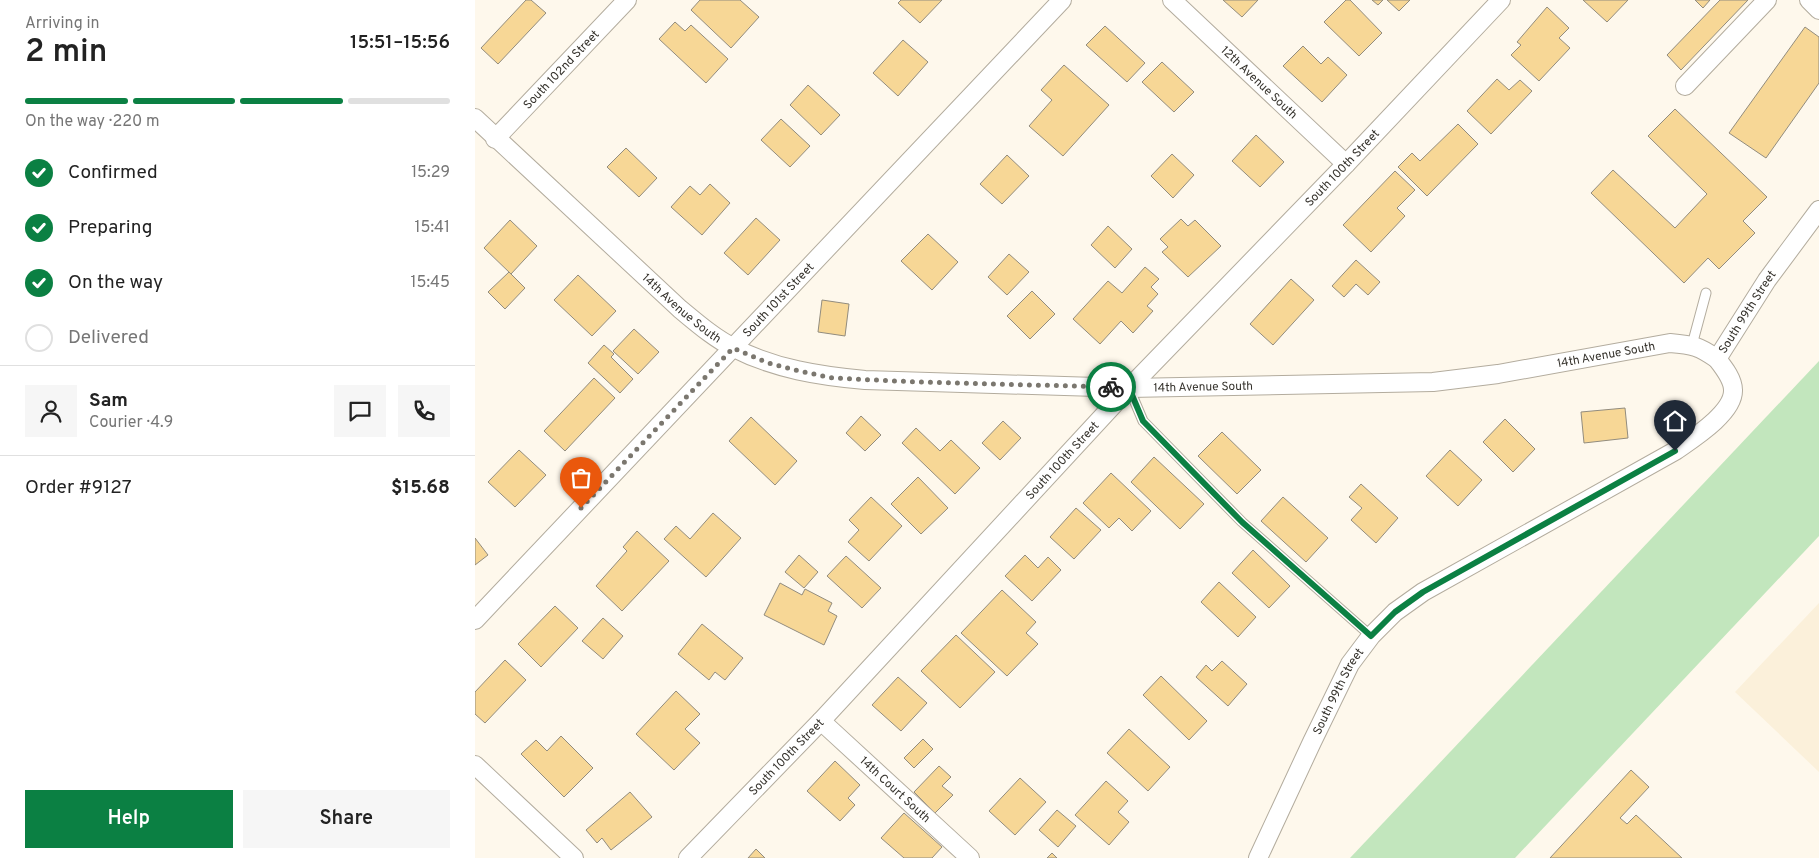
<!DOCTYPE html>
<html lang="en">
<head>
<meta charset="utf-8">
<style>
	:root { --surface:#fff; --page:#f6f6f6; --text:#222; --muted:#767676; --line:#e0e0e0; --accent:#0b8043 }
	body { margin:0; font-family:Overpass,sans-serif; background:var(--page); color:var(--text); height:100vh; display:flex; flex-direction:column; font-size:19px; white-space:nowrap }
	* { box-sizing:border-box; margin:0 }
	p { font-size:16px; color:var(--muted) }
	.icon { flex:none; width:28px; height:28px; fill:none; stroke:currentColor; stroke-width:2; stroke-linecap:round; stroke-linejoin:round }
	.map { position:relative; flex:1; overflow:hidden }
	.drawer { display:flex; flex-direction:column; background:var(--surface); width:475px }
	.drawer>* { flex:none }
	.pin { position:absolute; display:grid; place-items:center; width:42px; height:42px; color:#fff; margin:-51px -21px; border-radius:50% 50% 50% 0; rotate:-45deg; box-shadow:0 0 5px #0007 }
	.pin .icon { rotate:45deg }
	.courier { position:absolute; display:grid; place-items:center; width:50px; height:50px; margin:-25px; border:4px solid #0b8043; border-radius:50%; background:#fff; color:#222; box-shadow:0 1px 6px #0007 }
	.summary em { font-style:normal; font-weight:600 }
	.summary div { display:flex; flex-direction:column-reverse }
	.summary { display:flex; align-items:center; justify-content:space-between; height:85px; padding:0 25px }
	h1 { font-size:32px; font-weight:600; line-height:38px }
	.bar { display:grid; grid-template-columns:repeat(4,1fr); gap:8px 5px; align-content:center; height:60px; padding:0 25px }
	.bar i { height:6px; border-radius:4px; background:var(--line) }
	.bar .active { background:var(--accent) }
	.bar p { grid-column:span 4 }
	.line { display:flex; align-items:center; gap:12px; padding:0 25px; border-top:1px solid var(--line) }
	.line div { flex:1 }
	.round { display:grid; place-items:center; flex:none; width:52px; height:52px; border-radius:0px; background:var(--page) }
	ol { padding:0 25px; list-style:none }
	li { display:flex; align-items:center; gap:15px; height:55px }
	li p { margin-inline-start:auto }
	li .icon { padding:5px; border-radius:50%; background:var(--accent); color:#fff; stroke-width:4 }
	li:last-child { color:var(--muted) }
	li i { width:28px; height:28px; border:2px solid var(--line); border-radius:50% }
	.primary-button { display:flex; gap:10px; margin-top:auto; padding:10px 25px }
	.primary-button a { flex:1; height:58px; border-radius:0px; background:var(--accent); color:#fff; font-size:20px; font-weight:600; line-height:58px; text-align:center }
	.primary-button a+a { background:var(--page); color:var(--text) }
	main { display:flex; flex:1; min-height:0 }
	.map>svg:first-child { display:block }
	.built { fill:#fbf0da }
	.green { fill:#c2e6bd }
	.building { fill:#f7d796; stroke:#928c7e }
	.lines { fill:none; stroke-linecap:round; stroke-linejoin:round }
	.lane-casing { stroke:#b3ac9e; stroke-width:11 }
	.street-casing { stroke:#b3ac9e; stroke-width:20 }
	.lane { stroke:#fff; stroke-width:9 }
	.street { stroke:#fff; stroke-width:18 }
	.done { stroke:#7b776f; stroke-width:5; stroke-dasharray:0 9 }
	.route { stroke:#0b8043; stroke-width:6 }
	.labels { text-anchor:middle; stroke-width:5; stroke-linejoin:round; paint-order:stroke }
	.street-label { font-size:12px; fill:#35322c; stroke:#fff }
</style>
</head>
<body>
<main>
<section class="drawer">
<div class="summary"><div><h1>2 min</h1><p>Arriving in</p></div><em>15:51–15:56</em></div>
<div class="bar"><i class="active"></i><i class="active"></i><i class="active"></i><i></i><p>On the way · 220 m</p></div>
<ol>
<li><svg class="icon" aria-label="check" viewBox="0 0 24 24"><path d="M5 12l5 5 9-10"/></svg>Confirmed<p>15:29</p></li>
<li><svg class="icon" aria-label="check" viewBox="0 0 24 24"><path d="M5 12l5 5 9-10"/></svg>Preparing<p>15:41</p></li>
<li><svg class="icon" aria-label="check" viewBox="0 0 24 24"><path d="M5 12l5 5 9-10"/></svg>On the way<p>15:45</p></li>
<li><i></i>Delivered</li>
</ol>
<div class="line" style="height:90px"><a class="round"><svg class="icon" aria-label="person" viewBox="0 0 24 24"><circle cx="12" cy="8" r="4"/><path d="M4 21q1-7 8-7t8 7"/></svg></a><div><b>Sam</b><p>Courier · 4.9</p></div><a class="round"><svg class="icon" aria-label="chat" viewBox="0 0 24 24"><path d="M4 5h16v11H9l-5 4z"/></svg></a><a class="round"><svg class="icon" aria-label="phone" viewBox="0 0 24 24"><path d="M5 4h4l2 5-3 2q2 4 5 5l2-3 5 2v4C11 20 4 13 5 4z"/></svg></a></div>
<div class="line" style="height:65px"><div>Order #9127</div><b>$15.68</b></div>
<div class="primary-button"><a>Help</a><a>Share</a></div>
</section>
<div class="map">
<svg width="1344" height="858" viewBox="0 0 1344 858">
	<rect width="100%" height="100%" fill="#fef8ec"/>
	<path class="built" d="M 1344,603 L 1344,772 L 1260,692 Z"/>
	<path class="green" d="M 1344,361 L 1344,536 L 1040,858 L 875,858 Z"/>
	<path class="building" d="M 51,0 L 56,0 L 71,13 L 23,64 L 6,48 Z
		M 225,0 L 265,0 L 284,17 L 256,48 L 216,10 Z
		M 426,0 L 467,0 L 445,23 L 423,3 Z
		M 748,0 L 783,0 L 767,17 Z
		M 871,0 L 875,0 L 907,33 L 884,56 L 849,22 Z
		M 897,0 L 908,0 L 903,5 Z
		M 912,0 L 935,0 L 924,11 Z
		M 1108,0 L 1153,0 L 1132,22 Z
		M 1220,0 L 1235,0 L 1228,8 Z
		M 1245,0 L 1273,0 L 1206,70 L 1192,55 Z
		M 1072,7 L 1094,28 L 1084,38 L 1095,48 L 1064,81 L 1036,55 L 1046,45 L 1042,42 Z
		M 200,22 L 210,31 L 216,25 L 253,59 L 231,83 L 184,39 Z
		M 630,26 L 670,63 L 652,82 L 611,45 Z
		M 1330,27 L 1344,37 L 1344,83 L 1291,158 L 1254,133 Z
		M 428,40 L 453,62 L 423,96 L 398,73 Z
		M 828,46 L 846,64 L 853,57 L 872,75 L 847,102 L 808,66 Z
		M 687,62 L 719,92 L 699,112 L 667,82 Z
		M 589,65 L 634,105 L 588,156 L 554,126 L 577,100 L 566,90 Z
		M 1022,79 L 1034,90 L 1045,80 L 1057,91 L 1016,134 L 992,111 Z
		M 333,85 L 365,115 L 346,135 L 315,105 Z
		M 1200,109 L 1292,197 L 1268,221 L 1280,233 L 1244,269 L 1233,258 L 1209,283 L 1116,193 L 1138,170 L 1200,228 L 1232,194 L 1173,136 Z
		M 306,119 L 335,146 L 315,167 L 286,140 Z
		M 983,124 L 1003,144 L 952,196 L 923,167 L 937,153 L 945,161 Z
		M 781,135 L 809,162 L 785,187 L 757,161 Z
		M 151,148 L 182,178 L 164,197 L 132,167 Z
		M 697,154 L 719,175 L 698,198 L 676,176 Z
		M 532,155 L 554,176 L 527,204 L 505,184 Z
		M 920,171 L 940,190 L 922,208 L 930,216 L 896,252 L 868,225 Z
		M 235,184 L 255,203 L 227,235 L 196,207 L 215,186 L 225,195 Z
		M 281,218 L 305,240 L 273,275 L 249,253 Z
		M 706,219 L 713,226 L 720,220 L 746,246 L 713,277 L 687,252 L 693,247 L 685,239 Z
		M 35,220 L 62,246 L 36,274 L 9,248 Z
		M 633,226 L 657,249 L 640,268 L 616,245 Z
		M 453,234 L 483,262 L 457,290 L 426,261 Z
		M 534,254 L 554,272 L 532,295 L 513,277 Z
		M 881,260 L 905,282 L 893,295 L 881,284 L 869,297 L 857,286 Z
		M 670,267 L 684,279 L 676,287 L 683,294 L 672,306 L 678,311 L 658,333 L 646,321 L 625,344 L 598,319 L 633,281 L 647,293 Z
		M 34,272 L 50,288 L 30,309 L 13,292 Z
		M 103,275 L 141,311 L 117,336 L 79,300 Z
		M 816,279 L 839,300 L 798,345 L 775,324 Z
		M 557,291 L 580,314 L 555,339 L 532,316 Z
		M 347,300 L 374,304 L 370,336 L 343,332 Z
		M 159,329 L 184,352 L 163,374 L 138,351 Z
		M 129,345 L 139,354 L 136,357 L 158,379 L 145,393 L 113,363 Z
		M 119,378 L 140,398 L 90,451 L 69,431 Z
		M 1150,408 L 1153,438 L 1109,443 L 1106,412 Z
		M 386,416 L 406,435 L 390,451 L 371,433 Z
		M 276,417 L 322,461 L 300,485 L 254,441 Z
		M 1030,419 L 1060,449 L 1038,472 L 1008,442 Z
		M 528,421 L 546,438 L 525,460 L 507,443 Z
		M 441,428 L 465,451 L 476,440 L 505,468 L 480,494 L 427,443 Z
		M 747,432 L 786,470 L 762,494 L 723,456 Z
		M 44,450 L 71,475 L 40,507 L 13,482 Z
		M 975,450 L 1007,480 L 983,506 L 951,476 Z
		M 679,457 L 729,504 L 705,529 L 656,482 Z
		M 636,473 L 676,511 L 657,531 L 644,518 L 634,528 L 608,503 Z
		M 443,477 L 473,508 L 446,534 L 416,504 Z
		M 886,484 L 923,518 L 901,543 L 876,520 L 887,508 L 874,497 Z
		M 396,497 L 427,526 L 394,561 L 373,542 L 384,530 L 374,520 Z
		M 808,497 L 853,538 L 831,562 L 786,521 Z
		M 601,508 L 626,530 L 599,559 L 575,537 Z
		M 238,513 L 266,538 L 231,577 L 189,539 L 201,526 L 215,539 Z
		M 162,531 L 194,561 L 147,611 L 121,586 L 152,551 L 148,547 Z
		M 0,538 L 13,555 L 0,565 Z
		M 778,550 L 815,586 L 794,608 L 757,573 Z
		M 324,555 L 343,572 L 329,588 L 310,572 Z
		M 550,555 L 563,568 L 573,557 L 586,570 L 557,601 L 530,576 Z
		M 371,556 L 406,588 L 387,608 L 352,576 Z
		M 744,582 L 781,617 L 763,637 L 726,602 Z
		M 305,583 L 327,595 L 330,589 L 357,603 L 353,611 L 362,616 L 349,645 L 289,615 Z
		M 527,590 L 561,622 L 551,633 L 563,644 L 532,676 L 486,633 Z
		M 80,606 L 103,628 L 66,667 L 43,644 Z
		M 128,618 L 148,636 L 128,659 L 107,641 Z
		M 227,624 L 268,658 L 250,680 L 240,672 L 234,680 L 203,654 Z
		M 481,635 L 520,672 L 485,708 L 446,671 Z
		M 30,660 L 51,680 L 10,723 L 0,714 L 0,692 Z
		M 747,661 L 772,684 L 753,706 L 721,677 L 731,665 L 737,671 Z
		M 686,676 L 732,721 L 714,740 L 668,695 Z
		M 423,677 L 452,703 L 426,731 L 397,705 Z
		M 201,691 L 225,714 L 210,729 L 225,743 L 199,770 L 161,734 Z
		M 654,729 L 695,767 L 673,791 L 632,753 Z
		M 86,736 L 118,768 L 89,797 L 46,754 L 61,740 L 72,751 Z
		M 448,739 L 458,749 L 439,768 L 429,758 Z
		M 360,761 L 385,785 L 373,798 L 380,805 L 365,821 L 332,791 Z
		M 464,766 L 476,777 L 467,786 L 478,795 L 460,813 L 439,792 Z
		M 1156,770 L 1174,787 L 1145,818 L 1152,824 L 1161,815 L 1207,858 L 1075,858 Z
		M 545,778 L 571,802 L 540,835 L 514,811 Z
		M 631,781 L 653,801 L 643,812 L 654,822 L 634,845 L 600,815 Z
		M 155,792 L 177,817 L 136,850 L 127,838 L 122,843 L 111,830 Z
		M 582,810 L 601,826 L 583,847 L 564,830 Z
		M 429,813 L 467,847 L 457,858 L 429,858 L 406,838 Z
		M 281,849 L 290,858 L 273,858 Z
		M 577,853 L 582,858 L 572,858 Z"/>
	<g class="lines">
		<g class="lane-casing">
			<path id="lane" d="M 1217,345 L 1231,293
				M 654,388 L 668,421 L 767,522 L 896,636"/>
		</g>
		<g class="street-casing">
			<g id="street">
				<path id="s1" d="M 697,0 L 871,164"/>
				<path d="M 1334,0 L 1344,10"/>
				<path d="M 1210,86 L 1292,0"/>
				<path id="s2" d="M 0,118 L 205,309 C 222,323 239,338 259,348 C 300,369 345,376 390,380 L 654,388 L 958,382 L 1023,374 L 1195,343 C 1218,345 1224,346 1242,359"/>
				<path id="s3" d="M 20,139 L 152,0"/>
				<path id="s4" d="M 0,620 L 587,0"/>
				<path id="s5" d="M 346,721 L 495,858"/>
				<path d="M 0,765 L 99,858"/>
				<path id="s6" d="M 213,858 L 346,721 L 654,388 L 871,164 L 1026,0"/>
				<path id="s7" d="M 783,858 L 837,742 L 875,664 L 896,636 L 920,612 L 948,592 L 1200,451 C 1217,439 1259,413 1258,390 C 1258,379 1249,368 1242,359 L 1292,280 L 1344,210"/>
			</g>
		</g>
		<use href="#lane" class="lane"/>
		<use href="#street" class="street"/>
	</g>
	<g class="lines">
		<path class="done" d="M 106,508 L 258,348 L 293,363 L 324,371 L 358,378 L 442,382 L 636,387"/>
		<path class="route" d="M 636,387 L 654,388 L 668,421 L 767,522 L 896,636 L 920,612 L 948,592 L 1200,451"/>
	</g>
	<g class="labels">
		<g class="street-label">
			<text dy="4" stroke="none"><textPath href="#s3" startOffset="96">South 102nd Street</textPath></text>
			<text dy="4" stroke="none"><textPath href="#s1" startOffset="120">12th Avenue South</textPath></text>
			<text dy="4" stroke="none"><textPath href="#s6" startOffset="951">South 100th Street</textPath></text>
			<text dy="4" stroke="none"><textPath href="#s4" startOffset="441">South 101st Street</textPath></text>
			<text dy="4" stroke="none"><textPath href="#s2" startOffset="281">14th Avenue South</textPath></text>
			<text dy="4" stroke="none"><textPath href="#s7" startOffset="785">South 99th Street</textPath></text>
			<text dy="4" stroke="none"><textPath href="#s2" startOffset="1226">14th Avenue South</textPath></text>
			<text dy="4" stroke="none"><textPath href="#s2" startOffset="821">14th Avenue South</textPath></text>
			<text dy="4" stroke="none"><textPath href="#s6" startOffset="546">South 100th Street</textPath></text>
			<text dy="4" stroke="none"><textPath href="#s7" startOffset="185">South 99th Street</textPath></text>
			<text dy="4" stroke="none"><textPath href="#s6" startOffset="141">South 100th Street</textPath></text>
			<text dy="4" stroke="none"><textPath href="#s5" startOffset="101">14th Court South</textPath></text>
		</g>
	</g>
</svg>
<div class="pin" style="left:106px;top:508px;background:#ea580c"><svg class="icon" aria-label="bag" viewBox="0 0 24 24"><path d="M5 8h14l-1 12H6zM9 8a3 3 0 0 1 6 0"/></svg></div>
<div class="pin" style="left:1200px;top:451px;background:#1f2937"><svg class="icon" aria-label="home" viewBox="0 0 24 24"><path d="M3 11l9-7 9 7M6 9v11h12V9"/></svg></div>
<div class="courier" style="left:636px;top:387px"><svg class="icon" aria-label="bike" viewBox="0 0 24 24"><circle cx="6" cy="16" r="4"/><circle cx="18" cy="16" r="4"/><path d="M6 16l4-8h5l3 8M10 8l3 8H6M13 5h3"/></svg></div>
</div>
</main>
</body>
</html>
